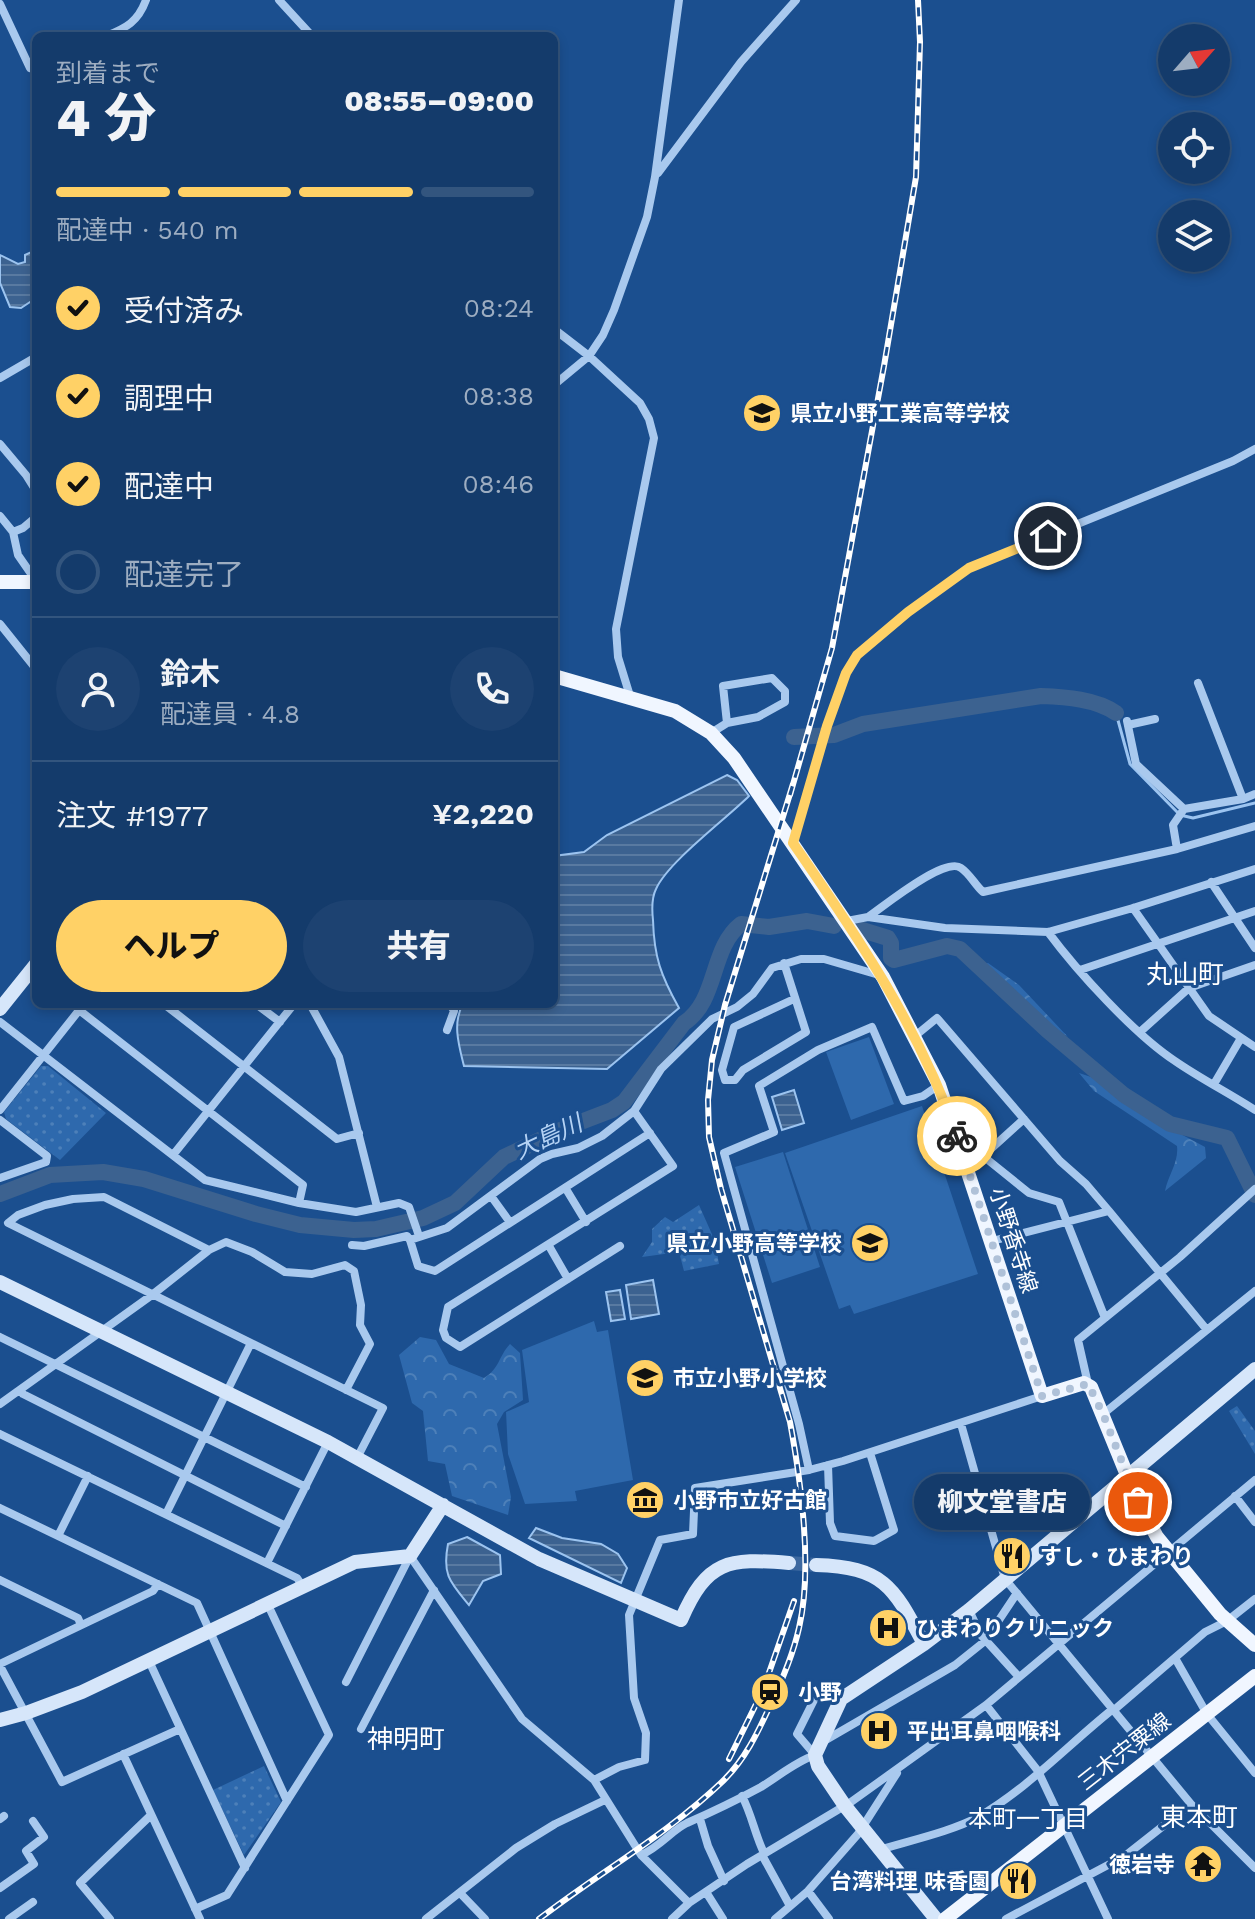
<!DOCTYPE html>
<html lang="ja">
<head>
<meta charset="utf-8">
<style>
	:root { --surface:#143b6b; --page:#1d4271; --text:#f1f3f6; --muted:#9dadc1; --line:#33557e; --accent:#ffd166 }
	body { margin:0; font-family:"Work Sans","Noto Sans JP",sans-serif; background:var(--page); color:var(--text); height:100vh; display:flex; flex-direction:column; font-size:30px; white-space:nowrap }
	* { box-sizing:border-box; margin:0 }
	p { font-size:26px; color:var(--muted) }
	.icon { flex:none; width:44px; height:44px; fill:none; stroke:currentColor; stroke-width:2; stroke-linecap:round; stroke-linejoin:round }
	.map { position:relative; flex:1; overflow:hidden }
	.panel { position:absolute; left:32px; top:32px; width:526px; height:976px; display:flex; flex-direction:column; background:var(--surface); border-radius:12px; box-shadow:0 4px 12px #0003,0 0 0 2px var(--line) }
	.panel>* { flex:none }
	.needle { width:52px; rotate:62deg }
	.fabs { position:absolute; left:1158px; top:24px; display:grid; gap:16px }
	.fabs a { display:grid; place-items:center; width:72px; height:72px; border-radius:50%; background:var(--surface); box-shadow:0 4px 12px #0003,0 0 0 2px var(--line); font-size:40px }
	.pin { position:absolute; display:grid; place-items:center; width:68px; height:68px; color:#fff; margin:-34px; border:4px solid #fff; border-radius:50%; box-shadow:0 2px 8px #0007 }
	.courier { position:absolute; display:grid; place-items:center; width:80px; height:80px; margin:-40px; border:6px solid #ffd166; border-radius:50%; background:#fff; color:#222; box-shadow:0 2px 10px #0007 }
	.bubble { position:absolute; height:56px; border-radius:28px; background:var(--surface); box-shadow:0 4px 12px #0003,0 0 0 2px var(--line); font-size:26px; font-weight:800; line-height:56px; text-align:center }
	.summary em { font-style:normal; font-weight:800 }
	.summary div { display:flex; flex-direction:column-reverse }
	.summary { display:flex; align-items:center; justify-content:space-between; height:136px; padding:0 24px }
	h1 { font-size:52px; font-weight:800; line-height:60px }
	.bar { display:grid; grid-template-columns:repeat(4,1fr); gap:12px 8px; align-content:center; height:96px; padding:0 24px }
	.bar i { height:10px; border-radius:6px; background:var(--line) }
	.bar .selected { background:var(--accent) }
	.bar p { grid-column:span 4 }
	.line { display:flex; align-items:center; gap:20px; padding:0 24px; border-top:2px solid var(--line) }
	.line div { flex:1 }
	.round { display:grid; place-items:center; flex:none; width:84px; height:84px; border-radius:42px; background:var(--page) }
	ol { padding:0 24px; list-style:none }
	li { display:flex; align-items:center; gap:24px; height:88px }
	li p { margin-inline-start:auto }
	li .icon { padding:8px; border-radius:50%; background:var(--accent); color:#111; stroke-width:4 }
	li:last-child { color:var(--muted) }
	li i { width:44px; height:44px; border:4px solid var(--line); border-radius:50% }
	.primary-button { display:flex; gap:16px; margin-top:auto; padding:16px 24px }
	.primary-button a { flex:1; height:92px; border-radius:48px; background:var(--accent); color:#111; font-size:32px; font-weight:800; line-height:92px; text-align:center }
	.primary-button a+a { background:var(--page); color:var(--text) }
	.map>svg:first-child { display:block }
	.grass { fill:url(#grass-dots) }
	.forest { fill:url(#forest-crowns) }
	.garden { fill:#2e69ad }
	.water { fill:url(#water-rules); stroke:#9cc4f0; stroke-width:2 }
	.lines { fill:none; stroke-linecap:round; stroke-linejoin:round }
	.stream { stroke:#9cc4f0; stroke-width:3 }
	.river { stroke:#3c6290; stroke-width:16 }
	.secondary-tunnel { stroke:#3d69a0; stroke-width:14; stroke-dasharray:14 7; stroke-linecap:butt }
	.street { stroke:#a9c9ee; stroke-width:8 }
	.secondary { stroke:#d6e6fa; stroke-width:14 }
	.primary { stroke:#f0f6ff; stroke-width:14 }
	.rail-casing { stroke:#fff; stroke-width:6 }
	.rail { stroke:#1b4f8f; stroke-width:3; stroke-dasharray:9; stroke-linecap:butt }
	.done { stroke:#afc1d8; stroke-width:8; stroke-dasharray:0 14.4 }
	.route { stroke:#ffd166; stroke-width:10 }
	.labels { text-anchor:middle; stroke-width:6; stroke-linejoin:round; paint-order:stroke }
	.poi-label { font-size:22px; font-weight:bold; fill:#fff; stroke:#1b4f8f; text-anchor:start }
	.street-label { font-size:22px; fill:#fff; stroke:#1b4f8f }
	.water-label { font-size:24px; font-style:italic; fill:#b5d3f5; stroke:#1b4f8f }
	.neighbourhood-label { font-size:24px; fill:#fff; stroke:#1b4f8f }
	.quarter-label { font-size:26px; fill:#fff; stroke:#1b4f8f }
</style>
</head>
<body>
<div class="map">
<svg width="1255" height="1919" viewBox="0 0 1255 1919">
	<defs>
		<pattern id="grass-dots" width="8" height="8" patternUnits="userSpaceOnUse" patternTransform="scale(2)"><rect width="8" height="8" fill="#2e69ad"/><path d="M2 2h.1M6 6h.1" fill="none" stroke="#4d80b9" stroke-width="1.8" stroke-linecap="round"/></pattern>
		<pattern id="forest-crowns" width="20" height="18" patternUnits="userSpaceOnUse" patternTransform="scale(2)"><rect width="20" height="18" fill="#2e69ad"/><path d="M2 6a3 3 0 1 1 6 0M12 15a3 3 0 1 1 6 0" fill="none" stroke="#4d80b9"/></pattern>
		<pattern id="water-rules" width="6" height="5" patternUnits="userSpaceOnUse" patternTransform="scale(2)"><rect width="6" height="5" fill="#3c6290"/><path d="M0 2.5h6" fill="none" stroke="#597aa1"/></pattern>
	</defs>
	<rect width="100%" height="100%" fill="#1b4f8f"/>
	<path class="grass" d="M 41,1066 L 48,1066 L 106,1113 L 60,1160 L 6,1119 L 4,1112 Z
		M 699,1205 L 715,1241 L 719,1264 L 684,1271 L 679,1252 L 642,1257 L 652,1242 L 652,1229 L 665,1217 L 673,1222 Z
		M 1237,1406 L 1255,1431 L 1255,1454 L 1229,1411 Z
		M 264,1766 L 281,1802 L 244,1855 L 213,1790 Z"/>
	<path class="forest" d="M 988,963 L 1019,985 L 1068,1037 L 1041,1018 L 981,965 Z
		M 1079,1073 L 1094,1078 L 1130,1107 L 1205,1147 L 1206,1158 L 1165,1191 C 1168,1175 1179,1162 1177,1146 L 1094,1091 Z
		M 420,1337 L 436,1340 L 449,1364 L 484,1378 C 500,1368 498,1357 510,1344 L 520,1353 L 523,1400 L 504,1412 L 497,1424 L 511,1497 L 508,1515 L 452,1496 L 445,1464 L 428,1461 L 423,1411 L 412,1403 L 399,1355 Z"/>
	<path class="garden" d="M 869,1037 L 894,1104 L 851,1120 L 826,1052 Z
		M 922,1106 L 978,1274 L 854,1314 L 850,1305 L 839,1309 L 785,1153 Z
		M 783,1152 L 820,1267 L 772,1283 L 735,1167 Z
		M 594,1321 L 597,1332 L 608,1330 L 633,1480 L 575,1491 L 577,1501 L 525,1504 L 508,1454 L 506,1412 L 529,1402 L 522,1350 Z"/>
	<path class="water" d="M 36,250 L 36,298 L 21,308 L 10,307 L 0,283 L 0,255 L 18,264 L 25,262 L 25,255 Z
		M 727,775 L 737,780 L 749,796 C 726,819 668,862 656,889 C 652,897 652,911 653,920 C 654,957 661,976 679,1008 L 607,1069 L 464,1066 C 459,1046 452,1023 463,1004 L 554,1004 L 554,856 L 584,852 L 607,835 Z
		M 794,1090 L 804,1123 L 782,1130 L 772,1097 Z
		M 653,1280 L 659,1314 L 631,1319 L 626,1285 Z
		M 620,1290 L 625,1319 L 611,1321 L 606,1292 Z
		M 536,1528 L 562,1538 L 601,1544 L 618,1554 L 627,1568 L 621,1583 L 529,1538 Z
		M 467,1537 L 500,1555 L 501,1574 L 483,1581 L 469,1605 C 450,1582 442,1575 448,1544 Z"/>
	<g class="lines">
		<path class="stream" d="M 1116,713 L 1130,764 L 1180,815 L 1193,818 L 1255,803"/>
		<path class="river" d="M 794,737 L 834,735 L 863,724 L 1041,696 C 1066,697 1096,699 1116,713
			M 859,929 L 888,938 L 891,943 L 891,958 L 894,960 L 947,946 L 960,949 L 1048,1031 L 1124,1095 L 1170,1124 L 1227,1138 L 1255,1195
			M 0,1194 L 50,1175 L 103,1172 L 144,1179 L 256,1214 L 300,1225 L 354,1230 L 376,1229 L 423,1218 L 455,1203 L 504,1157 L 565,1128 L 612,1110 L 624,1102 L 684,1023 C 718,1001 710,948 741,924 L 769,927 L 807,921 L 834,926"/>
		<path class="secondary-tunnel" d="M 789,1563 L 816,1565"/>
		<path class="street" d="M 279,0 L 312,36
			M 0,4 L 30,68 L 36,65
			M 106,36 C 126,28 138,22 146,0
			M 658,173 L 741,62 L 796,0
			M 554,329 L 589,356 L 640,403 L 649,419 L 654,438 L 616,629 L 618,657 L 630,696
			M 0,378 L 36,357
			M 554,385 L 589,356 L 603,335 L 614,310 L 647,217 L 655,177 L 679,0
			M 0,444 L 26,475 L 36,491
			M 0,516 L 13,532
			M 36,517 L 23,528 L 13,532 L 18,555 L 36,581
			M 0,624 L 36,669
			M 1198,683 L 1243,799
			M 1127,721 L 1136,764 L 1184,809 L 1243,799 L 1255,794
			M 1128,725 L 1155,719
			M 711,733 L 727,723 L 758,717 L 785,702 L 785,691 L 772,678 L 723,686 L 727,723
			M 793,843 L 827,726 L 846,673 L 857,655 L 908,612 L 969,568 L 1233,461 L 1255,449
			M 1177,849 L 1173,825 L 1184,809
			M 1211,882 L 1255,948
			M 1133,908 L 1209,1016 L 1255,1047
			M 868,917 C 884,906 945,856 961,868 C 970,874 975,885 983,892 L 1177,849 L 1255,826
			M 847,921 L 868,917 L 945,928 L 1048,932 L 1133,908 L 1255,869
			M 1048,932 C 1077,971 1134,1034 1175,1061 C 1201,1079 1229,1093 1255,1110
			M 784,963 L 806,1032 L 743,1070 L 735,1080 L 725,1080 L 722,1070 L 734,1027 L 794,999
			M 1080,970 L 1255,911
			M 164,1004 L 337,1139 L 359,1133
			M 256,1004 L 280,1022
			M 310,1004 L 339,1057 L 377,1207
			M 79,1010 L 303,1185 L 299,1203
			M 0,1022 L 205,1180 L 299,1203 L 356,1212 L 399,1203 L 409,1207 L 419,1236
			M 447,1030 L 454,1011 L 450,1004
			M 1140,1032 L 1189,988 L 1255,965
			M 915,1036 L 937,1018 L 1060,1161 L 1086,1184 L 1109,1211
			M 1214,1084 L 1241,1038
			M 0,1110 L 84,1004
			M 0,1120 L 47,1156 L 46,1162 L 0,1178
			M 173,1155 L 294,1004
			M 983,1156 L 1029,1193 L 1059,1202 L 1105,1318
			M 965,1162 L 983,1156 L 1024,1119
			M 566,1189 L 586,1222
			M 491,1196 L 509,1221
			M 410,1240 L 418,1266 L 435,1271 L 650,1133
			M 992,1241 L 1109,1211 L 1207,1330
			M 352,1245 L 364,1246 L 407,1236 L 410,1240 L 447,1228 L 540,1159 L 552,1154 L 578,1148 L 602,1136 L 634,1111 L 661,1069 L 712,1019 L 737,1007 L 753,994 L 772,968 L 801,959 L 824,959 L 879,975
			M 549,1246 L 568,1279
			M 620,1246 L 460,1347 L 446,1338 L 443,1330 L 448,1307 L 673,1166 L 634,1111
			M 209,1250 L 104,1197 L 73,1199 L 45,1205 L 18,1215 L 8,1223 L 383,1408 L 357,1458
			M 0,1337 L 306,1487
			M 1088,1384 L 1078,1340 L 1180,1257 L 1255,1189
			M 20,1390 L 23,1394 L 286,1526
			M 0,1404 L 152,1295 L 209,1250 L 226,1242 L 252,1252 L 285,1272 L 312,1274 L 345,1265 L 354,1271 L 361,1305 L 360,1325 L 370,1344 L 346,1390
			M 1103,1414 L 1255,1291
			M 961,1424 L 1005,1579 L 1191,1804 L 1255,1868
			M 0,1434 L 297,1578 L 304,1588
			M 828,1465 L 830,1523 L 835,1536 L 874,1541 L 894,1530 L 870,1453
			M 809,1470 L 799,1424 L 724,1153 L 774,1132 L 759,1086 L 818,1050 L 872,1027 L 904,1101 L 923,1096 L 939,1085
			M 1235,1496 L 1255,1522
			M 0,1508 L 197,1603 L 287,1801
			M 166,1514 L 251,1343
			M 58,1536 L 88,1476
			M 267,1563 L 328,1442
			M 0,1580 L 78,1618 L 81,1625
			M 969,1610 L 980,1634 L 1019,1677
			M 1175,1658 L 1207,1714 L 1255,1773
			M 149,1661 L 245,1868
			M 0,1664 L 153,1591 L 158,1584
			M 0,1666 L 62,1782 L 180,1729
			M 346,1682 L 410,1556 L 522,1719 L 594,1780 L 641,1855 L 689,1903
			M 986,1705 L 1038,1771 L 1108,1919
			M 1114,1710 L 1205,1632 L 1227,1621 L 1255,1599
			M 361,1729 L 434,1590
			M 824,1741 L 955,1665 L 985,1641 L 1017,1593
			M 123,1754 L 200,1919
			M 594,1780 L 619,1767 L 645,1760 L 646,1733 L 634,1698 L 629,1615 L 660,1540 L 693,1534 L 695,1488 L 809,1470 L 843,1461 L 1042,1396
			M 742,1796 C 752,1815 755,1835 764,1853
			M 0,1819 L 4,1816
			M 700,1819 L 708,1846 L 724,1881
			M 879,1850 C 908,1841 953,1831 978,1817 C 1027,1789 1069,1744 1113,1709
			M 641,1855 C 660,1847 672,1830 687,1823 C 712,1812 737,1800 761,1787 C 779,1776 795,1762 815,1755 L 797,1734 L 815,1698 L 830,1694 L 841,1699
			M 762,1855 L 790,1906
			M 0,1888 L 34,1864 L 26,1851 L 44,1837 L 33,1821
			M 808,1891 L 829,1919
			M 706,1892 L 723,1919
			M 460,1893 L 485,1919
			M 195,1909 L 227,1895 L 329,1735 L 268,1605
			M 9,1919 L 33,1902
			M 110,1919 L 80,1883 L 151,1815
			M 426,1919 L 516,1848 L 555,1824 L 605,1800
			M 672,1919 L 689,1903 L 747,1864 L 851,1802 L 986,1705 L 1255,1480
			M 775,1919 L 808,1891 L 858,1834 L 897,1773
			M 1006,1919 L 1125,1856 L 1191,1804"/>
		<path class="secondary" d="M 0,1009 L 36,964
			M 0,1282 L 328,1442 L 539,1559 L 681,1620 C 707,1560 728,1558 789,1563
			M 816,1565 C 885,1567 894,1588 924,1644
			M 0,1720 L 26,1713 L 82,1692 L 355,1562 L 410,1556 L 443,1505
			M 936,1919 L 845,1806 L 818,1766 L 815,1755 L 841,1699 L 924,1644 L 969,1610 L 1255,1369"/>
		<path class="primary" d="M 0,582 L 36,582
			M 554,676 L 675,711 L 711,733 L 734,758 L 883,977 L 939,1085 L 1042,1396 L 1084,1383 L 1091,1387 L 1138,1502 L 1157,1537 L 1220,1614 L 1255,1645
			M 945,1919 L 1255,1676"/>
		<g class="rail-casing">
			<path id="rail" d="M 790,795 L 832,648 L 884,366 L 916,177 L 920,42 L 918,0
				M 729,1759 L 763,1690 L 794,1601
				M 539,1919 C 600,1872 668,1834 724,1780 C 745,1759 757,1734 769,1708 C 781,1683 793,1655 799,1628 C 813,1569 801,1482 790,1422 L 721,1189 L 709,1137 L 708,1100 L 712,1060 L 725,1005 L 793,784"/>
		</g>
		<use href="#rail" class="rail"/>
	</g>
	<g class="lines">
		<path class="done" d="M 957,1136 L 1042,1396 L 1088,1384 L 1103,1414 L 1138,1502"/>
		<path class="route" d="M 957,1136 C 919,1027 858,937 793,843 L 827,726 L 846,673 L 857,655 L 908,612 L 969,568 L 1048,536"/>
	</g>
	<defs>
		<g id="school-disc" transform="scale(2)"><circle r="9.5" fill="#ffd166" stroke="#1b4f8f"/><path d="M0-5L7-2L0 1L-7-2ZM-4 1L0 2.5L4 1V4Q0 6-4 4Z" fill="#111"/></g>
		<g id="museum-disc" transform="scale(2)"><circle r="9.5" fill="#ffd166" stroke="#1b4f8f"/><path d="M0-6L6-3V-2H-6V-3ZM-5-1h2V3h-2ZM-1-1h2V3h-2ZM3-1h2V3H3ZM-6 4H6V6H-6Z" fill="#111"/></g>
		<g id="restaurant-disc" transform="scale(2)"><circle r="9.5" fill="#ffd166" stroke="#1b4f8f"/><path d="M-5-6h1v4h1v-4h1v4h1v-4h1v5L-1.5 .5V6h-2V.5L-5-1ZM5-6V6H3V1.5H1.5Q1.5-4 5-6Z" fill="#111"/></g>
		<g id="hospital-disc" transform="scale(2)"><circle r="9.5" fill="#ffd166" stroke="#1b4f8f"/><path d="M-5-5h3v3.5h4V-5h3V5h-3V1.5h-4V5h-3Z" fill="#111"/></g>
		<g id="station-disc" transform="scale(2)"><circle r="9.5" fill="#ffd166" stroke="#1b4f8f"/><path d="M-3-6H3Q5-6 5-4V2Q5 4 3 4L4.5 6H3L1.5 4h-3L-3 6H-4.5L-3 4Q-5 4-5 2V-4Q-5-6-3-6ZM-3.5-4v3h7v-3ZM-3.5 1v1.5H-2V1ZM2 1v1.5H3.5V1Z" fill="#111"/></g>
		<g id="temple-disc" transform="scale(2)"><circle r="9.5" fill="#ffd166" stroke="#1b4f8f"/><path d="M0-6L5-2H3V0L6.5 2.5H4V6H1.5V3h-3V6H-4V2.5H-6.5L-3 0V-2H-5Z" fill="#111"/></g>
	</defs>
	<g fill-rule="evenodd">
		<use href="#school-disc" x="762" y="413"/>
		<use href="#school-disc" x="870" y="1243"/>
		<use href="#school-disc" x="645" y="1378"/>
		<use href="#museum-disc" x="645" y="1500"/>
		<use href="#restaurant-disc" x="1012" y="1556"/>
		<use href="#hospital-disc" x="888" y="1628"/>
		<use href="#station-disc" x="770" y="1692"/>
		<use href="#hospital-disc" x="879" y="1731"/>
		<use href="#temple-disc" x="1203" y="1864"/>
		<use href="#restaurant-disc" x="1018" y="1881"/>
	</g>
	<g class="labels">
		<g class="poi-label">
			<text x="790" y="421">県立小野工業高等学校</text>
			<text x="842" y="1251" text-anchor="end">県立小野高等学校</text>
			<text x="673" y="1386">市立小野小学校</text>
			<text x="673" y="1508">小野市立好古館</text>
			<text x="1040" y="1564">すし・ひまわり</text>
			<text x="916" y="1636">ひまわりクリニック</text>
			<text x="798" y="1700">小野</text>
			<text x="907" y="1739">平出耳鼻咽喉科</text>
			<text x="1175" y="1872" text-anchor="end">徳岩寺</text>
			<text x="990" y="1889" text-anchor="end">台湾料理 味香園</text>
		</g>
		<g class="street-label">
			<text transform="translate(1014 1240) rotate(72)" y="8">小野香寺線</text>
			<text transform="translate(1124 1751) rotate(-38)" y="8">三木宍粟線</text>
		</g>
		<g class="water-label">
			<text transform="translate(548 1137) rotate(-25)" y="8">大島川</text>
		</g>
		<g class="neighbourhood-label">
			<text x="1028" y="1827">本町一丁目</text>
		</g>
		<g class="quarter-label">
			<text x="1185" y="983">丸山町</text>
			<text x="406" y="1748">神明町</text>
			<text x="1199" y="1826">東本町</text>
		</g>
	</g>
</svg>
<div class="fabs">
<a><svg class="needle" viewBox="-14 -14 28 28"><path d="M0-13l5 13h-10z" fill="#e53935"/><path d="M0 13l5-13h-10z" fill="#9dadc1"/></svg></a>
<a><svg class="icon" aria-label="locate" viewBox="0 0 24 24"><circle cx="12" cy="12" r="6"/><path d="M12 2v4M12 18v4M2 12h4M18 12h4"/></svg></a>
<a><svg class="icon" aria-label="layers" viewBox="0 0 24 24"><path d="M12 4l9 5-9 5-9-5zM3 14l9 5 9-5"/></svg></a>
</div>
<div class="pin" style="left:1138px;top:1502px;background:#ea580c"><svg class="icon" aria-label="bag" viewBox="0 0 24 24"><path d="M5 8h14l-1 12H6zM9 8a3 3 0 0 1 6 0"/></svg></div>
<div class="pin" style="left:1048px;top:536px;background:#1f2937"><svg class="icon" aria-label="home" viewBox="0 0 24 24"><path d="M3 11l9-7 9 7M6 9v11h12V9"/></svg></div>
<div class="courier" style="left:957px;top:1136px"><svg class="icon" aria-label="bike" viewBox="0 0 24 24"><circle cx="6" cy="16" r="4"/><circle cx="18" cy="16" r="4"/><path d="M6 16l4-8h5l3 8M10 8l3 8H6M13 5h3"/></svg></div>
<div class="bubble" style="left:914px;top:1474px;width:176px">柳文堂書店</div>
<section class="panel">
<div class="summary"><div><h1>4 分</h1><p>到着まで</p></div><em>08:55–09:00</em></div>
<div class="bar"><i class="selected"></i><i class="selected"></i><i class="selected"></i><i></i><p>配達中 · 540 m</p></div>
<ol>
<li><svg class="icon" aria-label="check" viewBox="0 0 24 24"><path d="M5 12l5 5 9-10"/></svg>受付済み<p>08:24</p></li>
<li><svg class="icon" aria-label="check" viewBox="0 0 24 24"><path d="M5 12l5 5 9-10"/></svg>調理中<p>08:38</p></li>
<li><svg class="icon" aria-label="check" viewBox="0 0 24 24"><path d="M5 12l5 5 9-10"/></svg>配達中<p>08:46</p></li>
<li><i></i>配達完了</li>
</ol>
<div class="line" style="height:144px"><a class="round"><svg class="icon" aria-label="person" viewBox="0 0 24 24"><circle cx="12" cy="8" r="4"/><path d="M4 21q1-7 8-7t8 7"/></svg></a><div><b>鈴木</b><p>配達員 · 4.8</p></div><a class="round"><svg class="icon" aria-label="phone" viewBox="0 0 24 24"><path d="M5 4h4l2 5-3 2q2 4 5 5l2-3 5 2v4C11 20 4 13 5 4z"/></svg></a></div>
<div class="line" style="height:104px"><div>注文 #1977</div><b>¥2,220</b></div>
<div class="primary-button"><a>ヘルプ</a><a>共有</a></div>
</section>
</div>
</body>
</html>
